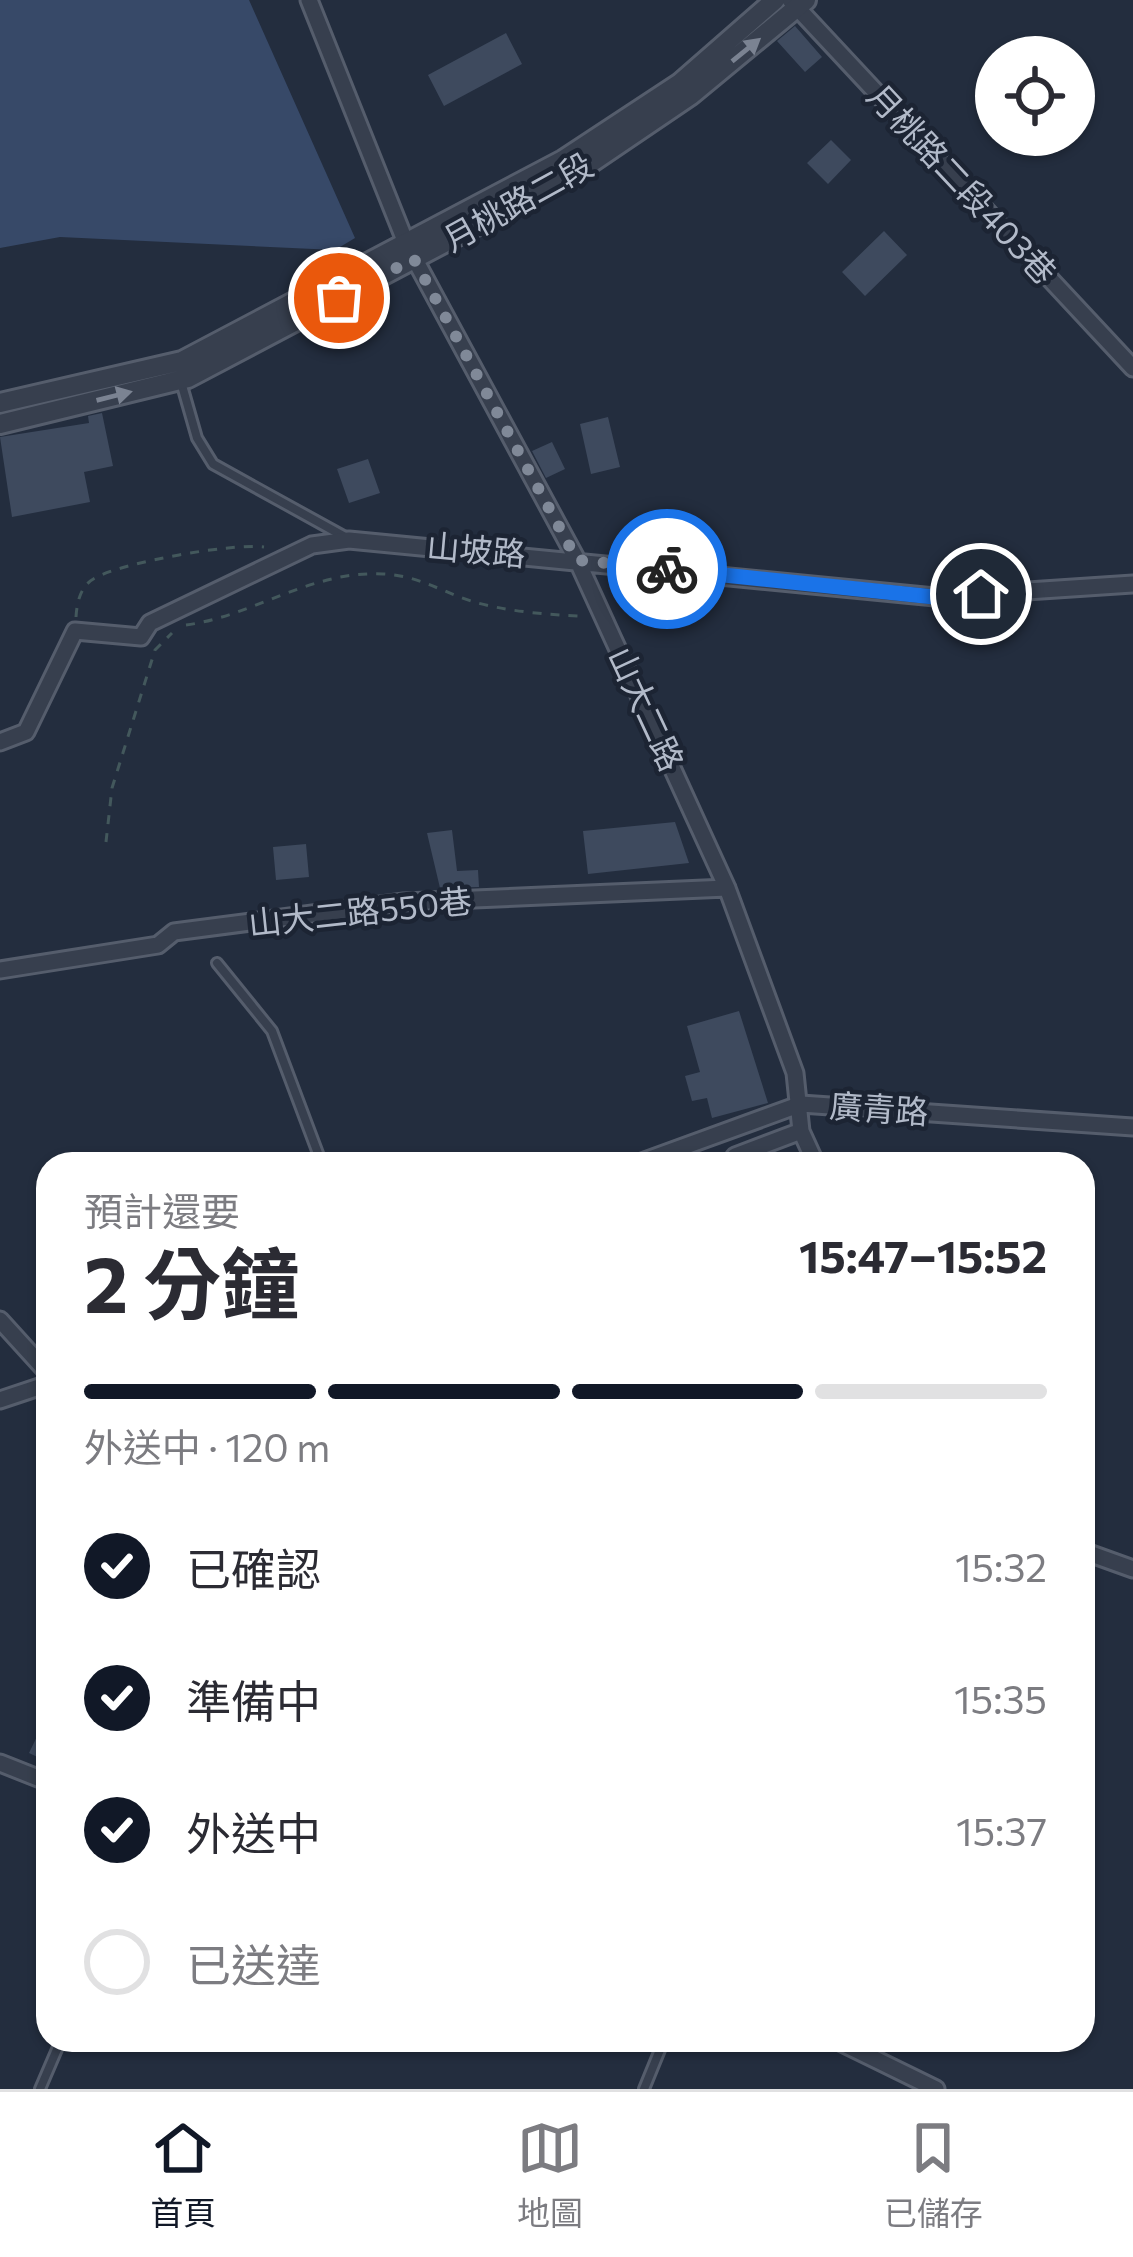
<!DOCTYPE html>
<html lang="zh-TW">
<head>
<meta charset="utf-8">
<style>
	:root { --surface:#fff; --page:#f2f2f3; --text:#2b2b33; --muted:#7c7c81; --line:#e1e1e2; --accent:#111827 }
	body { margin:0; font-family:Commissioner,"Noto Sans TC",sans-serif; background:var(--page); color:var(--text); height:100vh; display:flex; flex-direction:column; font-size:45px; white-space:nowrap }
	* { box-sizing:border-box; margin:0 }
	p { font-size:39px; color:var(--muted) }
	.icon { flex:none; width:66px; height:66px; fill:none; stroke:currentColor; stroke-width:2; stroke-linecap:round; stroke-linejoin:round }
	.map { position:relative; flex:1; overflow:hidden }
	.sheet { position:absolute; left:36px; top:1152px; width:1059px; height:900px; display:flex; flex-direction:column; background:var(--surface); border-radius:36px; box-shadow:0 3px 9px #0004 }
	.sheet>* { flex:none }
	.buttons { position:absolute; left:975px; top:36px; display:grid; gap:24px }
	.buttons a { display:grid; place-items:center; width:120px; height:120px; border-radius:50%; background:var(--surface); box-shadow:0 3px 9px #0004; font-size:60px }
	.pin { position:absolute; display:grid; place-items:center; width:102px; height:102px; color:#fff; margin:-51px; border:6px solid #fff; border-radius:50%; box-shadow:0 3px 12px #0007 }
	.courier { position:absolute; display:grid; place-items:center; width:120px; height:120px; margin:-60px; border:9px solid #1a73e8; border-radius:50%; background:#fff; color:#222; box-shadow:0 3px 15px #0007 }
	.summary em { font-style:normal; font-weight:700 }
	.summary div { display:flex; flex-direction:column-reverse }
	.summary { display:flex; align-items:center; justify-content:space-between; height:204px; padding:0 48px }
	h1 { font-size:78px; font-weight:700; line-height:90px }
	.bar { display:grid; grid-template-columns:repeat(4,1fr); gap:18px 12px; align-content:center; height:144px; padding:0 48px }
	.bar i { height:15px; border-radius:9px; background:var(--line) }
	.bar .selected { background:var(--accent) }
	.bar p { grid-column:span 4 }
	ol { padding:0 48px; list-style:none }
	li { display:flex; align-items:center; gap:36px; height:132px }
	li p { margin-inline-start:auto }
	li .icon { padding:12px; border-radius:50%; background:var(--accent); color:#fff; stroke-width:4 }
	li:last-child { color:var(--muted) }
	li i { width:66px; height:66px; border:6px solid var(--line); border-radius:50% }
	.tab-bar { display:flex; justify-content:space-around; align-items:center; height:168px; border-top:3px solid var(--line); background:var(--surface); font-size:33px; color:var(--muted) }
	.tab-bar a { display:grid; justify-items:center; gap:6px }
	.tab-bar .selected { color:var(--accent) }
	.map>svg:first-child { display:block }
	.water { fill:#374968 }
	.building { fill:#3e4a5e }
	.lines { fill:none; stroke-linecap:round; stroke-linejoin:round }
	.service-casing { stroke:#555d6c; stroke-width:14 }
	.minor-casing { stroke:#555d6c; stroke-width:21 }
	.tertiary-casing { stroke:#555d6c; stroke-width:24 }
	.path { stroke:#43585c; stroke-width:3; stroke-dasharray:9 9; stroke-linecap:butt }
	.service { stroke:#373f4e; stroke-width:8 }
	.minor { stroke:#373f4e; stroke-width:15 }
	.tertiary { stroke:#373f4e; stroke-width:18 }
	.oneway { fill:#7b8392 }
	.done { stroke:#808998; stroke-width:12; stroke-dasharray:0 21.6 }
	.route { stroke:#1a73e8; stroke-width:15 }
	.labels { text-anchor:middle; stroke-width:9; stroke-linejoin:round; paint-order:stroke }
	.street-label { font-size:33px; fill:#b2bac9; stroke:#1c2433 }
</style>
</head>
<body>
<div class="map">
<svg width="1133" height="2089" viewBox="0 0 1133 2089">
	<rect width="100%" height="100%" fill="#232d3e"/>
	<path class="water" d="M 0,0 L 249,0 L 355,238 L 335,250 L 60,237 L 0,248 Z"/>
	<path class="building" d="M 795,26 L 822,57 L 805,72 L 777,41 Z
		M 506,33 L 522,64 L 444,106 L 428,75 Z
		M 831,140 L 851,160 L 828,184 L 807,163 Z
		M 884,231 L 907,255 L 865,296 L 842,272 Z
		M 102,413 L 113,466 L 84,472 L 90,502 L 12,517 L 0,437 L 89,423 L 88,416 Z
		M 608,417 L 620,467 L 591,474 L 580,424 Z
		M 552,442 L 565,469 L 546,478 L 532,451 Z
		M 368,459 L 380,493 L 349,503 L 337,469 Z
		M 675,822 L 689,863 L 588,874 L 583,831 Z
		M 452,830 L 457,871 L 478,870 L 479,887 L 440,888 L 427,833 Z
		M 306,844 L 309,877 L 276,880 L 273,847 Z
		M 739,1011 L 768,1103 L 712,1118 L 707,1098 L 692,1101 L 685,1076 L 700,1072 L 687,1026 Z
		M 48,1714 L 48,1762 L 29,1753 Z"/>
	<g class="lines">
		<g class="service-casing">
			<path id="service" d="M 181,382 L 197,438 L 213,464 L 347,538
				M 217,963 L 272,1031 L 322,1164
				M 40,2089 L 61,2040
				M 644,2089 L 664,2040"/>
		</g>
		<g class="minor-casing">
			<path id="minor" d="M 309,0 L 406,243 L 577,560 L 727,888 L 795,1073 L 801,1131 L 816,1164
				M 790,0 L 1133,368
				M 0,742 L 26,732 L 75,631 L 141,637 L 150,623 L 312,545 L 349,540 L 935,597 L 1133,584
				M 0,970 L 158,945 L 174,932 L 404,902 L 727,888
				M 636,1164 L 801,1104 L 1133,1127
				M 730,1164 L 735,1156 L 801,1131
				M 0,1320 L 48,1373
				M 0,1400 L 48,1384
				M 1083,1551 L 1133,1569
				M 0,1763 L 48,1782
				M 836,2040 L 936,2089"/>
		</g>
		<g class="tertiary-casing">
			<path id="tertiary" d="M 0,403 L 182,361 L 563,160 L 680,83 L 775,0
				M 0,424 L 188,378 L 573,175 L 691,95 L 806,0"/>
		</g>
		<path class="path" d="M 76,617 C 77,601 81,584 97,577 C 125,562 233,543 264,547
			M 186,625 C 254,616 311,570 383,574 C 417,575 440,591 471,601 C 503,611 548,615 581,616
			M 106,842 L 112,788 L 155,650 L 172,633"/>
		<use href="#service" class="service"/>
		<use href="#minor" class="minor"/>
		<use href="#tertiary" class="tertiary"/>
	</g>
	<defs><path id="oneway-solid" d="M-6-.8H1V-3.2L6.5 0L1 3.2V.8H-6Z" transform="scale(3)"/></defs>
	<g class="oneway">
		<use href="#oneway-solid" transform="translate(746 50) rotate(-39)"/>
		<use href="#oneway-solid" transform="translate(114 396) rotate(-14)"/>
	</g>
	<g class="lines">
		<path class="done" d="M 339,298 L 414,259 L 577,560 L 667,569"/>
		<path class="route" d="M 667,569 L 934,597 L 981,594"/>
	</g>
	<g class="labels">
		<g class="street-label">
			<text transform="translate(962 184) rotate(47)" y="12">月桃路二段403巷</text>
			<text transform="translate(518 202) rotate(-29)" y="12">月桃路二段</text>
			<text transform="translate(476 550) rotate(5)" y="12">山坡路</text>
			<text transform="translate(646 709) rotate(65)" y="12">山大二路</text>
			<text transform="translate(360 912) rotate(-6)" y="12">山大二路550巷</text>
			<text transform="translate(879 1109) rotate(4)" y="12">廣青路</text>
		</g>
	</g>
</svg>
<div class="buttons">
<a><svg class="icon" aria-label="locate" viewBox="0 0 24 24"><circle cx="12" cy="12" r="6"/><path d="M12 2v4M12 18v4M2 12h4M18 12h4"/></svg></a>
</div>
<div class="pin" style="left:339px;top:298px;background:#ea580c"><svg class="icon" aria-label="bag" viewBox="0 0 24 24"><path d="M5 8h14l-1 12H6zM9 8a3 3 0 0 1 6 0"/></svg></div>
<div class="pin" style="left:981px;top:594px;background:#1f2937"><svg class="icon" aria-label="home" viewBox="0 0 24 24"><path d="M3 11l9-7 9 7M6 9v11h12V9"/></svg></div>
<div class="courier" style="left:667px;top:569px"><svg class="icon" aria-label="bike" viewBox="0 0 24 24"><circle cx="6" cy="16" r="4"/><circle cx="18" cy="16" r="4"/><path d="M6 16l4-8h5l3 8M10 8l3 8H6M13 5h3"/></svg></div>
<section class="sheet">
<div class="summary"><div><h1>2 分鐘</h1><p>預計還要</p></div><em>15:47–15:52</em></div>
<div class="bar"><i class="selected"></i><i class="selected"></i><i class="selected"></i><i></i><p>外送中 · 120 m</p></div>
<ol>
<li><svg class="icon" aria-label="check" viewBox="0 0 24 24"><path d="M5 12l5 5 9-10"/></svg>已確認<p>15:32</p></li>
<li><svg class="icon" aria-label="check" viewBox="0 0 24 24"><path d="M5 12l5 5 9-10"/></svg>準備中<p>15:35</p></li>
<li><svg class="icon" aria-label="check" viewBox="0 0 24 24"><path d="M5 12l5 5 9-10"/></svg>外送中<p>15:37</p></li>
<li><i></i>已送達</li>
</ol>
</section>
</div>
<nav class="tab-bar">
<a class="selected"><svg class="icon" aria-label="home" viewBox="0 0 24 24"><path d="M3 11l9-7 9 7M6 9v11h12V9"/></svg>首頁</a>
<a><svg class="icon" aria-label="map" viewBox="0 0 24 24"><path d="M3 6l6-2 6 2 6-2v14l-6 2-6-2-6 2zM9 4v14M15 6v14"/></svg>地圖</a>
<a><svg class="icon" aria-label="saved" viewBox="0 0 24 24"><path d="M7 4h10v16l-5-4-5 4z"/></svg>已儲存</a>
</nav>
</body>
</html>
